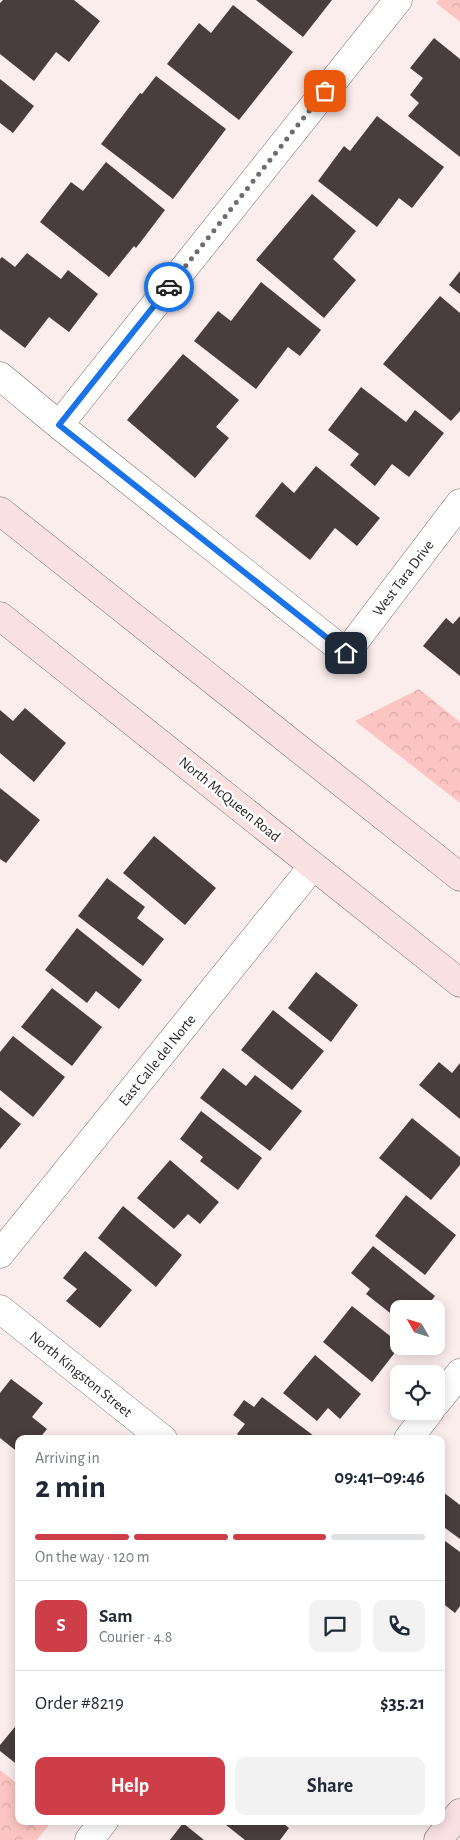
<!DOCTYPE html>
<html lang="en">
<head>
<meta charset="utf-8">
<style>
	:root { --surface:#fff; --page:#f2f2f3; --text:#1f2937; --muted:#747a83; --line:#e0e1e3; --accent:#ce3e48 }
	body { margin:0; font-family:"Alegreya Sans",sans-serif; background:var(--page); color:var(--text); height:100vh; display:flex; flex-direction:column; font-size:19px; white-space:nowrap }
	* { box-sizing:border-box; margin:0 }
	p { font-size:16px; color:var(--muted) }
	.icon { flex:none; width:28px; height:28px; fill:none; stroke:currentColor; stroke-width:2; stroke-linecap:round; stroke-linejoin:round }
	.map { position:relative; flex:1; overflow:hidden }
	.side { position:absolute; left:15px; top:1435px; width:430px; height:390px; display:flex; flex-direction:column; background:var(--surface); border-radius:10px; box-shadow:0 2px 12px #0003 }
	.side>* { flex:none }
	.needle { width:32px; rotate:309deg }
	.buttons { position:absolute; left:390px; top:1300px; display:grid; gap:10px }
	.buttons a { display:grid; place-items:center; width:55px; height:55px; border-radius:10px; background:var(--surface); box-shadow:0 2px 12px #0003; font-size:25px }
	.pin { position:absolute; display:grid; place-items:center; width:42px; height:42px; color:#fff; margin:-21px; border-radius:10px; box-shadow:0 2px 8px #0006 }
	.courier { position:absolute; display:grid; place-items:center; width:50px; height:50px; margin:-25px; border:4px solid #1a73e8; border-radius:50%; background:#fff; color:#222; box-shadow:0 1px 6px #0007 }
	.headline em { font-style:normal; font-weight:700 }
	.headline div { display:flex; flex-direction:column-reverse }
	.headline { display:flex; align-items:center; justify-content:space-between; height:85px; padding:0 20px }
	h1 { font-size:32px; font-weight:700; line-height:38px }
	.bar { display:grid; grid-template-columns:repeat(4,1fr); gap:8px 5px; align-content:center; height:60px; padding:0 20px }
	.bar i { height:6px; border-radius:4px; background:var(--line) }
	.bar .selected { background:var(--accent) }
	.bar p { grid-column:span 4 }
	.line { display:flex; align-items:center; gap:12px; padding:0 20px; border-top:1px solid var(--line) }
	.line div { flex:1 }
	.round { display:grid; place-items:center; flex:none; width:52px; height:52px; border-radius:10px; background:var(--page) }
	.action { display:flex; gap:10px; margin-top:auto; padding:10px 20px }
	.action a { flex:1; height:58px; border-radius:10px; background:var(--accent); color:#fff; font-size:20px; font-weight:700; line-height:58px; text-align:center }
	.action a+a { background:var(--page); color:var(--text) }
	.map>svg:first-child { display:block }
	.forest { fill:url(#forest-crowns) }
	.building { fill:#493e3d }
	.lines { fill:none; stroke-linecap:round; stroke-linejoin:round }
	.street-casing { stroke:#7a6d6d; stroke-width:29 }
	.secondary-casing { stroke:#7a6d6d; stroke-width:29 }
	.street { stroke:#fff; stroke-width:28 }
	.secondary { stroke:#f8e1e0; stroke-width:28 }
	.done { stroke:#736b6b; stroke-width:5; stroke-dasharray:0 9 }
	.route { stroke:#1a73e8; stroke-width:6 }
	.labels { text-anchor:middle; stroke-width:5; stroke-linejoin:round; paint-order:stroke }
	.street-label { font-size:15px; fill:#2a2525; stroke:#fefefe }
</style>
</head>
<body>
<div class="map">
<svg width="460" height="1840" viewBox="0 0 460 1840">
	<defs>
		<pattern id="forest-crowns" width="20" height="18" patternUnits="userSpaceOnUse" patternTransform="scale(1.25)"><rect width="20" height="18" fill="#fcc5c3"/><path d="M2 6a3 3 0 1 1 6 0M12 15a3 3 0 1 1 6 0" fill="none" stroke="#d8a9a7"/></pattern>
	</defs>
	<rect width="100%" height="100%" fill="#fbedec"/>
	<path class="forest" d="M 439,0 L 460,0 L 460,22 L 436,3 Z
		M 419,689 L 460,722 L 460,803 L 355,721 Z
		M 0,1770 L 19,1785 L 19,1821 L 52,1821 L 37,1840 L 0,1840 Z"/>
	<path class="building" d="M 3,0 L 74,0 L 100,21 L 69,62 L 56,52 L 34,81 L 0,54 L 0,3 Z
		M 256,0 L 332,0 L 303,37 Z
		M 233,5 L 293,52 L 239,120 L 167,64 L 199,23 L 211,33 Z
		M 434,38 L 460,59 L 460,157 L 408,116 L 419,103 L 410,95 L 423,78 L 410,68 Z
		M 156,76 L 226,129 L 173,199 L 101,144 L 140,93 L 142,94 Z
		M 0,79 L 34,106 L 13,133 L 0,123 Z
		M 377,116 L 444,167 L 412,208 L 399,198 L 377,227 L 318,181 L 344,146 L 350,151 Z
		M 106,162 L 165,210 L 136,248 L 134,246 L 109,277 L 40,222 L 71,182 L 83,191 Z
		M 312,194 L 356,231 L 333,259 L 356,280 L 324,318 L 256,260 Z
		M 27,253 L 61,279 L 68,270 L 98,294 L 69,332 L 49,317 L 25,348 L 0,329 L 0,259 L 2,257 L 15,267 Z
		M 460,271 L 460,294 L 449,285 Z
		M 261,282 L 321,330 L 300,356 L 288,347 L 256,389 L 194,341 L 218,311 L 231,321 Z
		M 440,296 L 460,313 L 460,411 L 451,421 L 383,364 Z
		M 183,354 L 239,400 L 216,427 L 229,438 L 195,478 L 127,420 Z
		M 361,387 L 406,422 L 415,410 L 444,433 L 409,477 L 392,464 L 375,486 L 350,465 L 359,454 L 328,430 Z
		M 316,466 L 380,518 L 357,546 L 335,528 L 310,560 L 255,516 L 282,482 L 294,493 Z
		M 460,616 L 460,676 L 423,646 L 446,618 L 453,624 Z
		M 25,708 L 66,743 L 34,782 L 0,753 L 0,710 L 13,721 Z
		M 0,788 L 40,820 L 6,863 L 0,859 Z
		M 154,836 L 216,888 L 185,925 L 123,873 Z
		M 107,878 L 145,907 L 137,918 L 164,939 L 143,966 L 78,916 Z
		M 77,928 L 142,980 L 119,1009 L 96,991 L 87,1003 L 45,970 Z
		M 316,972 L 358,1005 L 331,1042 L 288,1008 Z
		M 52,988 L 102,1027 L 72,1066 L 21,1027 Z
		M 273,1010 L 324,1051 L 292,1090 L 241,1050 Z
		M 13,1036 L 65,1077 L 33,1117 L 0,1090 L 0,1052 Z
		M 439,1062 L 452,1073 L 460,1063 L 460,1119 L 419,1085 Z
		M 223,1068 L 246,1086 L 255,1075 L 302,1111 L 270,1151 L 200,1098 Z
		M 0,1107 L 21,1124 L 0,1149 Z
		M 201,1111 L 262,1158 L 238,1190 L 200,1161 L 203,1157 L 180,1139 Z
		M 412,1118 L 460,1157 L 460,1165 L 431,1200 L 379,1158 Z
		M 170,1160 L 219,1202 L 200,1224 L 188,1214 L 174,1229 L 137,1198 Z
		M 406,1195 L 456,1235 L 425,1275 L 375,1236 Z
		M 123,1206 L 182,1255 L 156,1287 L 98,1238 Z
		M 373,1246 L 435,1296 L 425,1309 L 399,1309 L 399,1320 L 366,1294 L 370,1289 L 351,1273 Z
		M 85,1251 L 132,1290 L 100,1328 L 66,1301 L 77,1289 L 63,1278 Z
		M 352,1306 L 399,1343 L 400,1346 L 372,1382 L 323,1342 Z
		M 315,1355 L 361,1394 L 340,1419 L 328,1408 L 317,1421 L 283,1393 Z
		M 11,1379 L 43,1403 L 32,1417 L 47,1429 L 39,1439 L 19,1439 L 19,1453 L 0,1438 L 0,1393 Z
		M 262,1397 L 318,1439 L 243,1439 L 237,1434 L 245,1424 L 233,1415 L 244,1400 L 254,1407 Z
		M 443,1492 L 460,1505 L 460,1539 L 441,1525 L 441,1495 Z
		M 441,1538 L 460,1552 L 460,1606 L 455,1613 L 441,1602 Z
		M 19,1722 L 19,1766 L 0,1751 L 0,1745 Z
		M 221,1821 L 280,1821 L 289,1828 L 280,1840 L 245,1840 Z
		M 183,1823 L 204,1840 L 170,1840 Z"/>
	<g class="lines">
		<g class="street-casing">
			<path id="street" d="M 0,376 L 59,425 L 346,653 L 460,503
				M 59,425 L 398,0
				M 0,1254 L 313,866
				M 0,1309 L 163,1439
				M 436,1403 L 460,1373
				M 408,1439 L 430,1411
				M 89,1840 L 104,1821"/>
		</g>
		<g class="secondary-casing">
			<path id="secondary" d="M 0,511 L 460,877
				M 0,616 L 460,983
				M 438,1840 L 460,1813"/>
		</g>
		<use href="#street" class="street"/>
		<use href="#secondary" class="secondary"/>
	</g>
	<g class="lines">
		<path class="done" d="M 169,287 L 325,91"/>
		<path class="route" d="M 169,287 L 59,425 L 346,653"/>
	</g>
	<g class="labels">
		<g class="street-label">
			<text transform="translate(403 578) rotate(-53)" y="5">West Tara Drive</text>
			<text transform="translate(230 799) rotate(39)" y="5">North McQueen Road</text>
			<text transform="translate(157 1060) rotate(-51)" y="5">East Calle del Norte</text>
			<text transform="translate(81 1374) rotate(39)" y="5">North Kingston Street</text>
		</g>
	</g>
</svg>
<div class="buttons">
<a><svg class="needle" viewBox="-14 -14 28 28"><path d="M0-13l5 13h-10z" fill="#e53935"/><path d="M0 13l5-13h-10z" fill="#747a83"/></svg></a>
<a><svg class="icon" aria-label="locate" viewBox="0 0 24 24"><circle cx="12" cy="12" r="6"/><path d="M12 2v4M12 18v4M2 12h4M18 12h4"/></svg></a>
</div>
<div class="pin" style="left:325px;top:91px;background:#ea580c"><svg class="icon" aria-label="bag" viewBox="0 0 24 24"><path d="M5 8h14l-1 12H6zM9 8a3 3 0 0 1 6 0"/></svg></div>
<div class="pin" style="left:346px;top:653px;background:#1f2937"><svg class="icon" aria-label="home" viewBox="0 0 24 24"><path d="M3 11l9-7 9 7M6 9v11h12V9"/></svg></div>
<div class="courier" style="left:169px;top:287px"><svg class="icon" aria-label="car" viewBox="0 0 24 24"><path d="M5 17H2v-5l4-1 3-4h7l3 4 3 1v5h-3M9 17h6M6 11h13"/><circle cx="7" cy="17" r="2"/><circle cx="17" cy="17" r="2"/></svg></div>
<section class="side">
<div class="headline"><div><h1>2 min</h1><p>Arriving in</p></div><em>09:41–09:46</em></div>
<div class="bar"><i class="selected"></i><i class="selected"></i><i class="selected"></i><i></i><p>On the way · 120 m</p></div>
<div class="line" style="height:90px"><b class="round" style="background:var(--accent);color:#fff">S</b><div><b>Sam</b><p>Courier · 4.8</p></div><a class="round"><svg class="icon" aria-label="chat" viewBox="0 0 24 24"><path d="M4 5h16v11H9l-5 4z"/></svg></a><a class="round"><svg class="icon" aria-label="phone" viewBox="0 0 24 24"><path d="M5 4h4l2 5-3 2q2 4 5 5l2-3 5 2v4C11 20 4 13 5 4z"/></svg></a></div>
<div class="line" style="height:65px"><div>Order #8219</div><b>$35.21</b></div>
<div class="action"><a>Help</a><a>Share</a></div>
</section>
</div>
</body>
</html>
